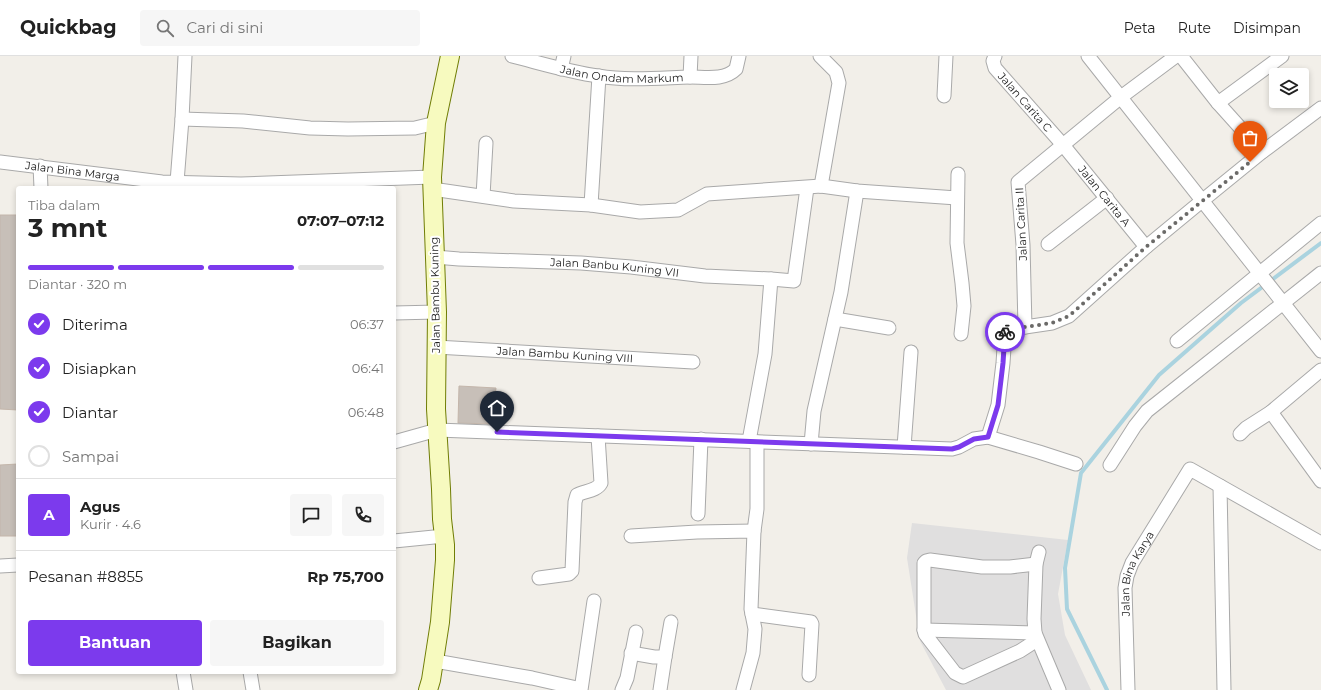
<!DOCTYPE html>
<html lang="id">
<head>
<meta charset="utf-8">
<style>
	:root { --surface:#fff; --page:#f6f6f6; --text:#222; --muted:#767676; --line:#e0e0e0; --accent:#7c3aed }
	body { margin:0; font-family:Montserrat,sans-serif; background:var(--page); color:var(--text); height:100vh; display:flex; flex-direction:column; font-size:15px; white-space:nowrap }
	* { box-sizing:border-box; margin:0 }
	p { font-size:13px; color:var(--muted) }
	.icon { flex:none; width:22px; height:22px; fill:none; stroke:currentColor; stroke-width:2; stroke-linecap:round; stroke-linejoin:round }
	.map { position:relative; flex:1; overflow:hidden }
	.sheet { position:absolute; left:16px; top:130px; width:380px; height:488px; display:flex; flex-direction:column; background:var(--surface); border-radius:4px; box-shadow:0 2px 6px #0003 }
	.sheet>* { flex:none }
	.buttons { position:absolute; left:1269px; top:12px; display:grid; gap:8px }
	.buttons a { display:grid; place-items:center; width:40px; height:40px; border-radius:4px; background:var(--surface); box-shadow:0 2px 6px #0003; font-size:20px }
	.pin { position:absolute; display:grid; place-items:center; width:34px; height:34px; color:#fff; margin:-41px -17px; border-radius:50% 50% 50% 0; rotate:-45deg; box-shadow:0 0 4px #0007 }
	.pin .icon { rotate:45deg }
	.courier { position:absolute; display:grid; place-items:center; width:40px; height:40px; margin:-20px; border:3px solid #7c3aed; border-radius:50%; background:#fff; color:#222; box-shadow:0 1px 5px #0007 }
	.headline em { font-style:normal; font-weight:700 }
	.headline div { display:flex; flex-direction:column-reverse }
	.headline { display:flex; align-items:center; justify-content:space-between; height:68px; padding:0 12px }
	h1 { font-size:26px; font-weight:700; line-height:30px }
	.bar { display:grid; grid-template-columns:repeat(4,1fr); gap:6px 4px; align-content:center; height:48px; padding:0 12px }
	.bar i { height:5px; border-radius:3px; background:var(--line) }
	.bar .selected { background:var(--accent) }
	.bar p { grid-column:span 4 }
	.line { display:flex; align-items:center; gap:10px; padding:0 12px; border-top:1px solid var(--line) }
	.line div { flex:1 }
	.round { display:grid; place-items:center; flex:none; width:42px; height:42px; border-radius:4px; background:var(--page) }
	ol { padding:0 12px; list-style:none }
	li { display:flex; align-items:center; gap:12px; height:44px }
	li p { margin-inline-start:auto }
	li .icon { padding:4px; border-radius:50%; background:var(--accent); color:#fff; stroke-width:4 }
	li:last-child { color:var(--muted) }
	li i { width:22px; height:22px; border:2px solid var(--line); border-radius:50% }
	.cta { display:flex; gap:8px; margin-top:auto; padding:8px 12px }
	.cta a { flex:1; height:46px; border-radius:4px; background:var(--accent); color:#fff; font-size:16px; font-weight:700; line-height:46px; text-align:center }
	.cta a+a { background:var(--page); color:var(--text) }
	header { display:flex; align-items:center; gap:24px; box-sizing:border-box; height:56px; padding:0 20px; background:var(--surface); border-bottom:1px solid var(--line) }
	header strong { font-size:19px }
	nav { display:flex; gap:22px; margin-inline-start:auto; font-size:14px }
	.search { width:280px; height:36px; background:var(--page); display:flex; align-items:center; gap:10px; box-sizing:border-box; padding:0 14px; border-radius:4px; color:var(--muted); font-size:15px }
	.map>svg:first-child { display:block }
	.residential { fill:#e0dfdf }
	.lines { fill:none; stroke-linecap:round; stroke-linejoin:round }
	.stream { stroke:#aad3df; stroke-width:4 }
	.building { fill:#c7bfb8; stroke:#c4b6ab }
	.street-casing { stroke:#a9a9a9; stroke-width:15 }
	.secondary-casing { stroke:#707d05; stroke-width:20 }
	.street { stroke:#fff; stroke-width:13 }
	.secondary { stroke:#f7fabf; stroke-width:18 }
	.done { stroke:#6b6a68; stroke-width:4; stroke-dasharray:0 7.2 }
	.route { stroke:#7c3aed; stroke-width:5 }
	.labels { text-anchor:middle; stroke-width:4; stroke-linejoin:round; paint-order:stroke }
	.street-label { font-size:11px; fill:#222; stroke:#fff }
</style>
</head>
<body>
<header>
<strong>Quickbag</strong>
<div class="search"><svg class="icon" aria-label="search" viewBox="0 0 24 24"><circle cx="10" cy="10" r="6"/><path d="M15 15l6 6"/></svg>Cari di sini</div>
<nav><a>Peta</a><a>Rute</a><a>Disimpan</a></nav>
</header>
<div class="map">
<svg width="1321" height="634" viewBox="0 0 1321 634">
	<rect width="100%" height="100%" fill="#f2efe9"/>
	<path class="residential" d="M 912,467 L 1068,484 L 1058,538 L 1065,579 L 1091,634 L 946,634 L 920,585 L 907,502 Z"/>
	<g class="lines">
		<path class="stream" d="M 1107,634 L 1067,553 L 1065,512 L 1081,417 L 1159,319 L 1241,247 L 1321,187"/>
	</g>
	<path class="building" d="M 0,159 L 18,159 L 18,354 L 0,353 Z
		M 459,330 L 496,332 L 492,368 L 458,367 Z
		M 18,408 L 18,480 L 0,480 L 0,409 Z"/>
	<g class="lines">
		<g class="street-casing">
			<g id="street">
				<path id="s1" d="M 512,0 C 540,7 569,16 598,20 C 628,25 659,22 690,21 L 691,0"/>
				<path d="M 820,0 L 836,16 L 839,27 L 821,130"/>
				<path id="s2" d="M 995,0 L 993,5 L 995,12 L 1063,89 L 1146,191"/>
				<path d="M 1088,0 L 1321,295"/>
				<path d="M 1181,0 L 1218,47 L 1262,96"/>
				<path d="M 561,13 L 564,0"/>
				<path d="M 690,21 C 705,21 724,25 736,13 L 739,0"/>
				<path d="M 944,40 L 946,0"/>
				<path d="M 1218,47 L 1282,0"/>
				<path d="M 182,63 L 243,65 L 310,72 L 348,73 L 415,72 L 436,67"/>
				<path id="s3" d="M 0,106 L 162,126 L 241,128 L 432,121"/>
				<path d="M 40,110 L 41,132"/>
				<path d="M 958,118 L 957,187 L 962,227 L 964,250 L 961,278"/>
				<path d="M 177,126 L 182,63 L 185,0"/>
				<path d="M 432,133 L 514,145 L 591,149 L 640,156 L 678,154 L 707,138 L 821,130 L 857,135 L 957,142"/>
				<path d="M 483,140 L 486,87"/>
				<path d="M 591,149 L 599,20"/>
				<path d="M 1048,188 L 1107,142"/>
				<path id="s4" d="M 435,201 L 459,203 L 581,207 L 631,211 L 705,220 L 771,223 L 794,225 L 807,132"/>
				<path d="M 394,257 L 437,256"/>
				<path d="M 835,263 L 889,272"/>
				<path d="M 1025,271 L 1023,189 L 1018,126 L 1121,41 L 1176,0"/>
				<path d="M 1177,285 L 1321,167"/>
				<path id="s5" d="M 436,291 L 693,306"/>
				<path d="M 1271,356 L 1321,425"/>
				<path d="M 1240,378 L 1246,372 L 1271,356 L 1321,314"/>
				<path d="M 988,381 L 998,349 L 1003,307 L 1005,277 L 1011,271 L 1025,271 L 1052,267 L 1069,260 L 1146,191 L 1203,144 L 1262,96 L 1321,52"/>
				<path d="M 749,385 L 765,298 L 771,223"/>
				<path d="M 394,386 L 437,374 L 952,393 L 959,391 L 974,383 L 988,381 L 1039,396 L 1076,408"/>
				<path d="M 811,388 L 814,355 L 841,236 L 857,135"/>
				<path d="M 904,391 L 911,296"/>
				<path d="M 1110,409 L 1135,370 L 1147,355 L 1321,217"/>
				<path d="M 1220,430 L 1224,634"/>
				<path d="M 698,458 L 701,383"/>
				<path d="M 754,475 L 757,453 L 757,386"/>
				<path d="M 631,480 L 697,476 L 754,475 L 751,553 L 755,573 L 753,597 L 743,634"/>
				<path d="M 394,485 L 444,480"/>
				<path d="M 1039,496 L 1036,508 L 1034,563 L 1035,577 L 1059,634"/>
				<path d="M 1036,508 L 1010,511 L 982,511 L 930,504 L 926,505 L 924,507 L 924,574 L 925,578 L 955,617 L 963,621 L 1020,595 L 1037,584"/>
				<path d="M 0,510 L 18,509"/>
				<path d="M 539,522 L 569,518 L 572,515 L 575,446 L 577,439 C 584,435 597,435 601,427 L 598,380"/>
				<path d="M 752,558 L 811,566 L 812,568 L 809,619"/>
				<path d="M 924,574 L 1035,577"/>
				<path d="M 631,597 L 654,601 L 665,601 L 671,566"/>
				<path d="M 435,605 L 532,622 L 577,632 L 580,634"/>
				<path d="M 183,616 L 186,634"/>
				<path d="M 250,616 L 253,634"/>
				<path d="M 581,634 L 594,545"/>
				<path d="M 622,634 L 627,622 L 636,576"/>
				<path d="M 660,634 L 665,601"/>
				<path id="s6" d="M 1128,634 L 1125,532 L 1127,520 L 1132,507 L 1190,413 L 1321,487"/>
			</g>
		</g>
		<g class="secondary-casing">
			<path id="secondary" d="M 428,634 L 431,624 L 440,566 L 445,504 L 445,489 L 442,463 L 441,433 L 436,353 L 437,256 L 432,121 L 436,67 L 450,0"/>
		</g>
		<use href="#street" class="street"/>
		<use href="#secondary" class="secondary"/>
	</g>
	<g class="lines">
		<path class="done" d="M 1005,276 L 1011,271 L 1025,271 L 1052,267 L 1069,260 L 1146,191 L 1250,106"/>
		<path class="route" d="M 497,376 L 952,393 L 959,391 L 974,383 L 988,381 L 998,349 L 1003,307 L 1005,276"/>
	</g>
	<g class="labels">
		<g class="street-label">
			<text dy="4" stroke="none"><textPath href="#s1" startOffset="112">Jalan Ondam Markum</textPath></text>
			<text dy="4" stroke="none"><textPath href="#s2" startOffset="58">Jalan Carita C</textPath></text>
			<text dy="4" stroke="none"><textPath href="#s3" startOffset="73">Jalan Bina Marga</textPath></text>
			<text dy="4" stroke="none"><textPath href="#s2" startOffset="181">Jalan Carita A</textPath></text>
			<text transform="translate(1021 168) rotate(-93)" y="4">Jalan Carita II</text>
			<text dy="4" stroke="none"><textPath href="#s4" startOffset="180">Jalan Banbu Kuning VII</textPath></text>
			<text transform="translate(435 239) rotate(-91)" y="4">Jalan Bambu Kuning</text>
			<text dy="4" stroke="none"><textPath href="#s5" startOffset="129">Jalan Bambu Kuning VIII</textPath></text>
			<text dy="4" stroke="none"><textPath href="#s6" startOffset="119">Jalan Bina Karya</textPath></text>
		</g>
	</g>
</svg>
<div class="buttons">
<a><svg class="icon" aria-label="layers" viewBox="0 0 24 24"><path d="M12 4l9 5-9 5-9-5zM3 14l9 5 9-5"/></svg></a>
</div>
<div class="pin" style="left:1250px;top:106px;background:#ea580c"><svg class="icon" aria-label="bag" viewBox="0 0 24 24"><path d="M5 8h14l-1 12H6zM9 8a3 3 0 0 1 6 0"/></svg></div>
<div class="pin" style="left:497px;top:376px;background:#1f2937"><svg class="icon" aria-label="home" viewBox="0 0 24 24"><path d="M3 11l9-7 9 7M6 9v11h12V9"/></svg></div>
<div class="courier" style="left:1005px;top:276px"><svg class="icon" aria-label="bike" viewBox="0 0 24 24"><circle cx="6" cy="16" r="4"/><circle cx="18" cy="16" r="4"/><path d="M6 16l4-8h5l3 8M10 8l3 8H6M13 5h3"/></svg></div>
<section class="sheet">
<div class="headline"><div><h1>3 mnt</h1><p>Tiba dalam</p></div><em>07:07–07:12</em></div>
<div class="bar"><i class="selected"></i><i class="selected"></i><i class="selected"></i><i></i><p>Diantar · 320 m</p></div>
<ol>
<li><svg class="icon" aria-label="check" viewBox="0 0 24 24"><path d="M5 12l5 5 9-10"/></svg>Diterima<p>06:37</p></li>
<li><svg class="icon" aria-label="check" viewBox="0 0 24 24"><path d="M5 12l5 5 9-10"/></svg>Disiapkan<p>06:41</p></li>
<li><svg class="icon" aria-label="check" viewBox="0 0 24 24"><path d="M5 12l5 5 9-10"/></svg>Diantar<p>06:48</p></li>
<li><i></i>Sampai</li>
</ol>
<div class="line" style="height:72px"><b class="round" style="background:var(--accent);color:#fff">A</b><div><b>Agus</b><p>Kurir · 4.6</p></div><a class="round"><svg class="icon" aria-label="chat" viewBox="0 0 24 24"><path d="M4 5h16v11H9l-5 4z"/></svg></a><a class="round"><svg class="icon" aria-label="phone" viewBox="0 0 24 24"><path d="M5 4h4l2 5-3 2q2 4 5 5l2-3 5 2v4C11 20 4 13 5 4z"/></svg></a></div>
<div class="line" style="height:52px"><div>Pesanan #8855</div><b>Rp 75,700</b></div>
<div class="cta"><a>Bantuan</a><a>Bagikan</a></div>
</section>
</div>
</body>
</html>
